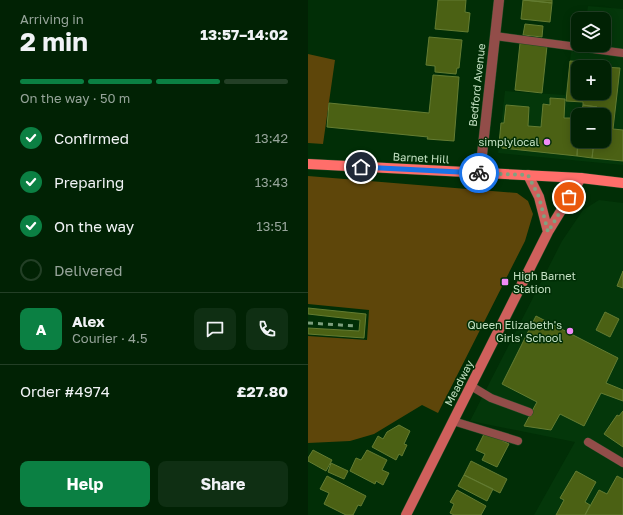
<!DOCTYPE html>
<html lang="en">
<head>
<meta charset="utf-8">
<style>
	:root { --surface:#012204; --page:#0f2f13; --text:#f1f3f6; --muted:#96a49a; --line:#233f26; --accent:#0b8043 }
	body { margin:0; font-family:"Golos Text",sans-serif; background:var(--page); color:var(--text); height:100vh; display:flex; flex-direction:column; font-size:15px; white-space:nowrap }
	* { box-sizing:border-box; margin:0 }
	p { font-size:13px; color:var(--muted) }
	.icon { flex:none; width:22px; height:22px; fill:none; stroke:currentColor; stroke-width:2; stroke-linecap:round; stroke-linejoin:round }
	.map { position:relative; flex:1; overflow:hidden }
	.sheet { display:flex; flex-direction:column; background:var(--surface); width:308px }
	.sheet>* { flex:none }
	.controls { position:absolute; left:263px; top:12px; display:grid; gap:8px }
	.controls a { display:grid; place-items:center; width:40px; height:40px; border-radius:8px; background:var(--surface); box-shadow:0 2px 10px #0003,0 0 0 1px var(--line); font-size:20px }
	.pin { position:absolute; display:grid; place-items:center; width:34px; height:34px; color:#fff; margin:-17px; border:2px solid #fff; border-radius:50%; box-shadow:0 1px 4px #0007 }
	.courier { position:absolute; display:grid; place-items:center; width:40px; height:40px; margin:-20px; border:3px solid #1a73e8; border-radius:50%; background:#fff; color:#222; box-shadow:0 1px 5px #0007 }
	.head em { font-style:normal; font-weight:700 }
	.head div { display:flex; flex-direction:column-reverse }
	.head { display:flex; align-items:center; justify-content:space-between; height:68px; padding:0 20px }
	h1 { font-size:26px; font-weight:700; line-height:30px }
	.bar { display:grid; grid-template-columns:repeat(4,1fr); gap:6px 4px; align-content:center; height:48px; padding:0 20px }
	.bar i { height:5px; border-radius:3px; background:var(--line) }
	.bar .on { background:var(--accent) }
	.bar p { grid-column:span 4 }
	.line { display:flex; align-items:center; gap:10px; padding:0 20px; border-top:1px solid var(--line) }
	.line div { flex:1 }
	.round { display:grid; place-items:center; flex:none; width:42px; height:42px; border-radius:8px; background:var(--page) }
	ol { padding:0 20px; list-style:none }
	li { display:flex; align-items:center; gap:12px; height:44px }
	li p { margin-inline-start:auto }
	li .icon { padding:4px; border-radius:50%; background:var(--accent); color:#fff; stroke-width:4 }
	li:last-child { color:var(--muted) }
	li i { width:22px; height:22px; border:2px solid var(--line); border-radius:50% }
	.primary-button { display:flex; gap:8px; margin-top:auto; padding:8px 20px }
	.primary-button a { flex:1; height:46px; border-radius:8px; background:var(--accent); color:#fff; font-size:16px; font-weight:700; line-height:46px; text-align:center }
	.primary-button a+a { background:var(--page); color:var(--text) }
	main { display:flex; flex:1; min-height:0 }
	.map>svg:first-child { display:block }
	.built { fill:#04370a; fill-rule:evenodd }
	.green { fill:#5e460a }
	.building { fill:#4b6114; stroke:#647c32; fill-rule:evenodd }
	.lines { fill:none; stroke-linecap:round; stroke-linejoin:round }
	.lane-casing { stroke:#204a24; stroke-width:9 }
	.street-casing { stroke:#204a24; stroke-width:11 }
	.secondary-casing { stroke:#204a24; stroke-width:11 }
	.primary-casing { stroke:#204a24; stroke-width:11 }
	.lane { stroke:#924d49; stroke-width:8 }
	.street { stroke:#924d49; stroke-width:10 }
	.secondary { stroke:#cf605c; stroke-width:10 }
	.primary { stroke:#ff6e6a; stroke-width:10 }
	.rail { stroke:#7c9f7d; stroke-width:3; stroke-dasharray:5 5; stroke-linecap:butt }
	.done { stroke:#7fa280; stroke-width:4; stroke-dasharray:0 7.2 }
	.route { stroke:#1a73e8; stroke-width:5 }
	.poi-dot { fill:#ef8bf7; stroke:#012e06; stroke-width:1.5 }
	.labels { text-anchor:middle; stroke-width:3; stroke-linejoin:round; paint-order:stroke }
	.street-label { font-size:11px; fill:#c3e0c2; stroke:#012e06 }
	.poi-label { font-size:11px; fill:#c3e0c2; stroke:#012e06; text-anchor:end }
</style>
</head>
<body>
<main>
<section class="sheet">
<div class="head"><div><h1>2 min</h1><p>Arriving in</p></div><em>13:57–14:02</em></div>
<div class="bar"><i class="on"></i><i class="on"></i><i class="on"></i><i></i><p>On the way · 50 m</p></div>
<ol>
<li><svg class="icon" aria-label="check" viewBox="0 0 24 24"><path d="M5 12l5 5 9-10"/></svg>Confirmed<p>13:42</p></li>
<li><svg class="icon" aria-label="check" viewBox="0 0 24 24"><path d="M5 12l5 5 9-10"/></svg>Preparing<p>13:43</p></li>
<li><svg class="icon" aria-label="check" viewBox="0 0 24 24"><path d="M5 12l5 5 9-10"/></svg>On the way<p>13:51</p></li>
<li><i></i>Delivered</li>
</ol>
<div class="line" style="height:72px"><b class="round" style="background:var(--accent);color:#fff">A</b><div><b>Alex</b><p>Courier · 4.5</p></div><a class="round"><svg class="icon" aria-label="chat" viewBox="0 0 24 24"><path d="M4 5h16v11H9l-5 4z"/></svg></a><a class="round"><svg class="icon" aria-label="phone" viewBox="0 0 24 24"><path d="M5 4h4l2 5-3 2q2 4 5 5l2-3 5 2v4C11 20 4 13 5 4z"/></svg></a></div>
<div class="line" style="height:52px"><div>Order #4974</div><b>£27.80</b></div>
<div class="primary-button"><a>Help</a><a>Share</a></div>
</section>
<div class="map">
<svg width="315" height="515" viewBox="0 0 315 515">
	<rect width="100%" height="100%" fill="#012e06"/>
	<path class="built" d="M 280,6 L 315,9 L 315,165 L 190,153 L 197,91 L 257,95 L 265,40 L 270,40 L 270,45 L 296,45 L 296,19 L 278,19 ZM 270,67 L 296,67 L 296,93 L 270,93 ZM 270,115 L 296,115 L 296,141 L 270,141 Z
		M 291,200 L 315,203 L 315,515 L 226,515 L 267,442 L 162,421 L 254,241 L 275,210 Z"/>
	<path class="green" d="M 0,54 L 27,60 L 15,144 L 0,143 Z
		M 0,176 L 209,193 L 220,201 L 225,214 L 217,241 L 130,413 L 114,405 L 66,434 L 42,441 L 0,443 L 0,336 L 59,340 L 61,310 L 0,304 Z"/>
	<path class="building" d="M 130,0 L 158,0 L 157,12 L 162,13 L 160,32 L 127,29 Z
		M 215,0 L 244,3 L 242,22 L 213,19 Z
		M 216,0 L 244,0 L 244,3 Z
		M 217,24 L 235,26 L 234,37 L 215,35 Z
		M 121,37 L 154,40 L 151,68 L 149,68 L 148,74 L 127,72 L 127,66 L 118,65 Z
		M 212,43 L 239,46 L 234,93 L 207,90 Z
		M 262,61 L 279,62 L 279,66 L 312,68 L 305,129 L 315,130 L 315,161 L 284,158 L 286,141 L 296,141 L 296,115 L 288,115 L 289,107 L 275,105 L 275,102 L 258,101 ZM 270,67 L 296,67 L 296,93 L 270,93 Z
		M 125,75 L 151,77 L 146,141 L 119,139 L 120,137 L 19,127 L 21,103 L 121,113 Z
		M 242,98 L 257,99 L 256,118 L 265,118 L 264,131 L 270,132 L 269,156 L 194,148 L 191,144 L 193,123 L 196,123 L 198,105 L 221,107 L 220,126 L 233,127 L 235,104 L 242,105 Z
		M 275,105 L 289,107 L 288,115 L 273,115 Z
		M 270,141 L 286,141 L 284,158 L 269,156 Z
		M 315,271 L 315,288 L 309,286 Z
		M 0,308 L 58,314 L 56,338 L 0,334 L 0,328 L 51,331 L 52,320 L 0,314 Z
		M 297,312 L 311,319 L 302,337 L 288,330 Z
		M 228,316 L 310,358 L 298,383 L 315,390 L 315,401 L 293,393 L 276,426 L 252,414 L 243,430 L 216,426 L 229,402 L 194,384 Z
		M 315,411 L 315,447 L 296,434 L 309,415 L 311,416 Z
		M 91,425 L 102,431 L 96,444 L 99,445 L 94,456 L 91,454 L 88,460 L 64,447 L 70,436 L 75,439 L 79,432 Z
		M 177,432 L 201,444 L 189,467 L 174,460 L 177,454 L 168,450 Z
		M 5,450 L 24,460 L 18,471 L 0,461 L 0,458 Z
		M 59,450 L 79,460 L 74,470 L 81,473 L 75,485 L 68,481 L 67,484 L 42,471 L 48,458 L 53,460 Z
		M 163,461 L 199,479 L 192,493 L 156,475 Z
		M 23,463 L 40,471 L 36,479 L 20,472 Z
		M 268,471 L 288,482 L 277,502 L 282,505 L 277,515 L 248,515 L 256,500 L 252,498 Z
		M 156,475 L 185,489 L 179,501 L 150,486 Z
		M 19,476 L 58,496 L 53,506 L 50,505 L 45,515 L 38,515 L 16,504 L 21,493 L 12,489 Z
		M 309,476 L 315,479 L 315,515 L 277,515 L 291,490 L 299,494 Z
		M 149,490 L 178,506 L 173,515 L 146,515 L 142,513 L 146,504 L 142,502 Z"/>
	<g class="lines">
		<g class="lane-casing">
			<path id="lane" d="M 187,36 L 315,53
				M 163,386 L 183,398 L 221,412
				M 145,421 L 210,441
				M 280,442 L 315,463"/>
		</g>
		<g class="street-casing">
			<path id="street" d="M 172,173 L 191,0"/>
		</g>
		<g class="secondary-casing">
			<path id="secondary" d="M 220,175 L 231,197 L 240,232
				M 98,515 L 240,232 L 273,178"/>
		</g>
		<g class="primary-casing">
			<path id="primary" d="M 0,164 L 273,178 L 315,183"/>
		</g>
		<use href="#lane" class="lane"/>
		<use href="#street" class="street"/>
		<use href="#secondary" class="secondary"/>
		<use href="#primary" class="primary"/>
		<path class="rail" d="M 0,323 L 49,326"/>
	</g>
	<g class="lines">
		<path class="done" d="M 171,173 L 220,175 L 231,197 L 240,232 L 261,197"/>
		<path class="route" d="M 53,167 L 171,173"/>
	</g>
	<g class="poi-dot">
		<circle cx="239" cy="142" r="4"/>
		<rect x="193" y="278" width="8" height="8" rx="2"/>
		<circle cx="262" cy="331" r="4"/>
	</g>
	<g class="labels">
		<g class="street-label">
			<text transform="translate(169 85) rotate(-84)" y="4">Bedford Avenue</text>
			<text transform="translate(113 158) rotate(3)" y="4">Barnet Hill</text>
			<text transform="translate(151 383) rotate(-63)" y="4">Meadway</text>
		</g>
		<g class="poi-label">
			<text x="231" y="146">simplylocal</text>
			<text x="205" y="280" text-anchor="start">High Barnet<tspan x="205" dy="13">Station</tspan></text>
			<text x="254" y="329">Queen Elizabeth's<tspan x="254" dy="13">Girls' School</tspan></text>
		</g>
	</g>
</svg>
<div class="controls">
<a><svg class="icon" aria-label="layers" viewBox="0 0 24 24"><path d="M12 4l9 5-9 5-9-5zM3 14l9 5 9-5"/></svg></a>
<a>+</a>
<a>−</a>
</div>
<div class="pin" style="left:261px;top:197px;background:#ea580c"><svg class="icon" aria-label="bag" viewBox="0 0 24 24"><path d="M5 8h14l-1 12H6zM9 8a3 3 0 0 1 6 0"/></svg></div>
<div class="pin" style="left:53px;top:167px;background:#1f2937"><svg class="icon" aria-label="home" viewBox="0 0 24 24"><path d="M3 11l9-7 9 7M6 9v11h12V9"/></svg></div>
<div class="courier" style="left:171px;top:173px"><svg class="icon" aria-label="bike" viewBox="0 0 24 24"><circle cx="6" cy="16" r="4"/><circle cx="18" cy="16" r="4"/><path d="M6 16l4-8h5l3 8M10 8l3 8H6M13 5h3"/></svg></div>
</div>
</main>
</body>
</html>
